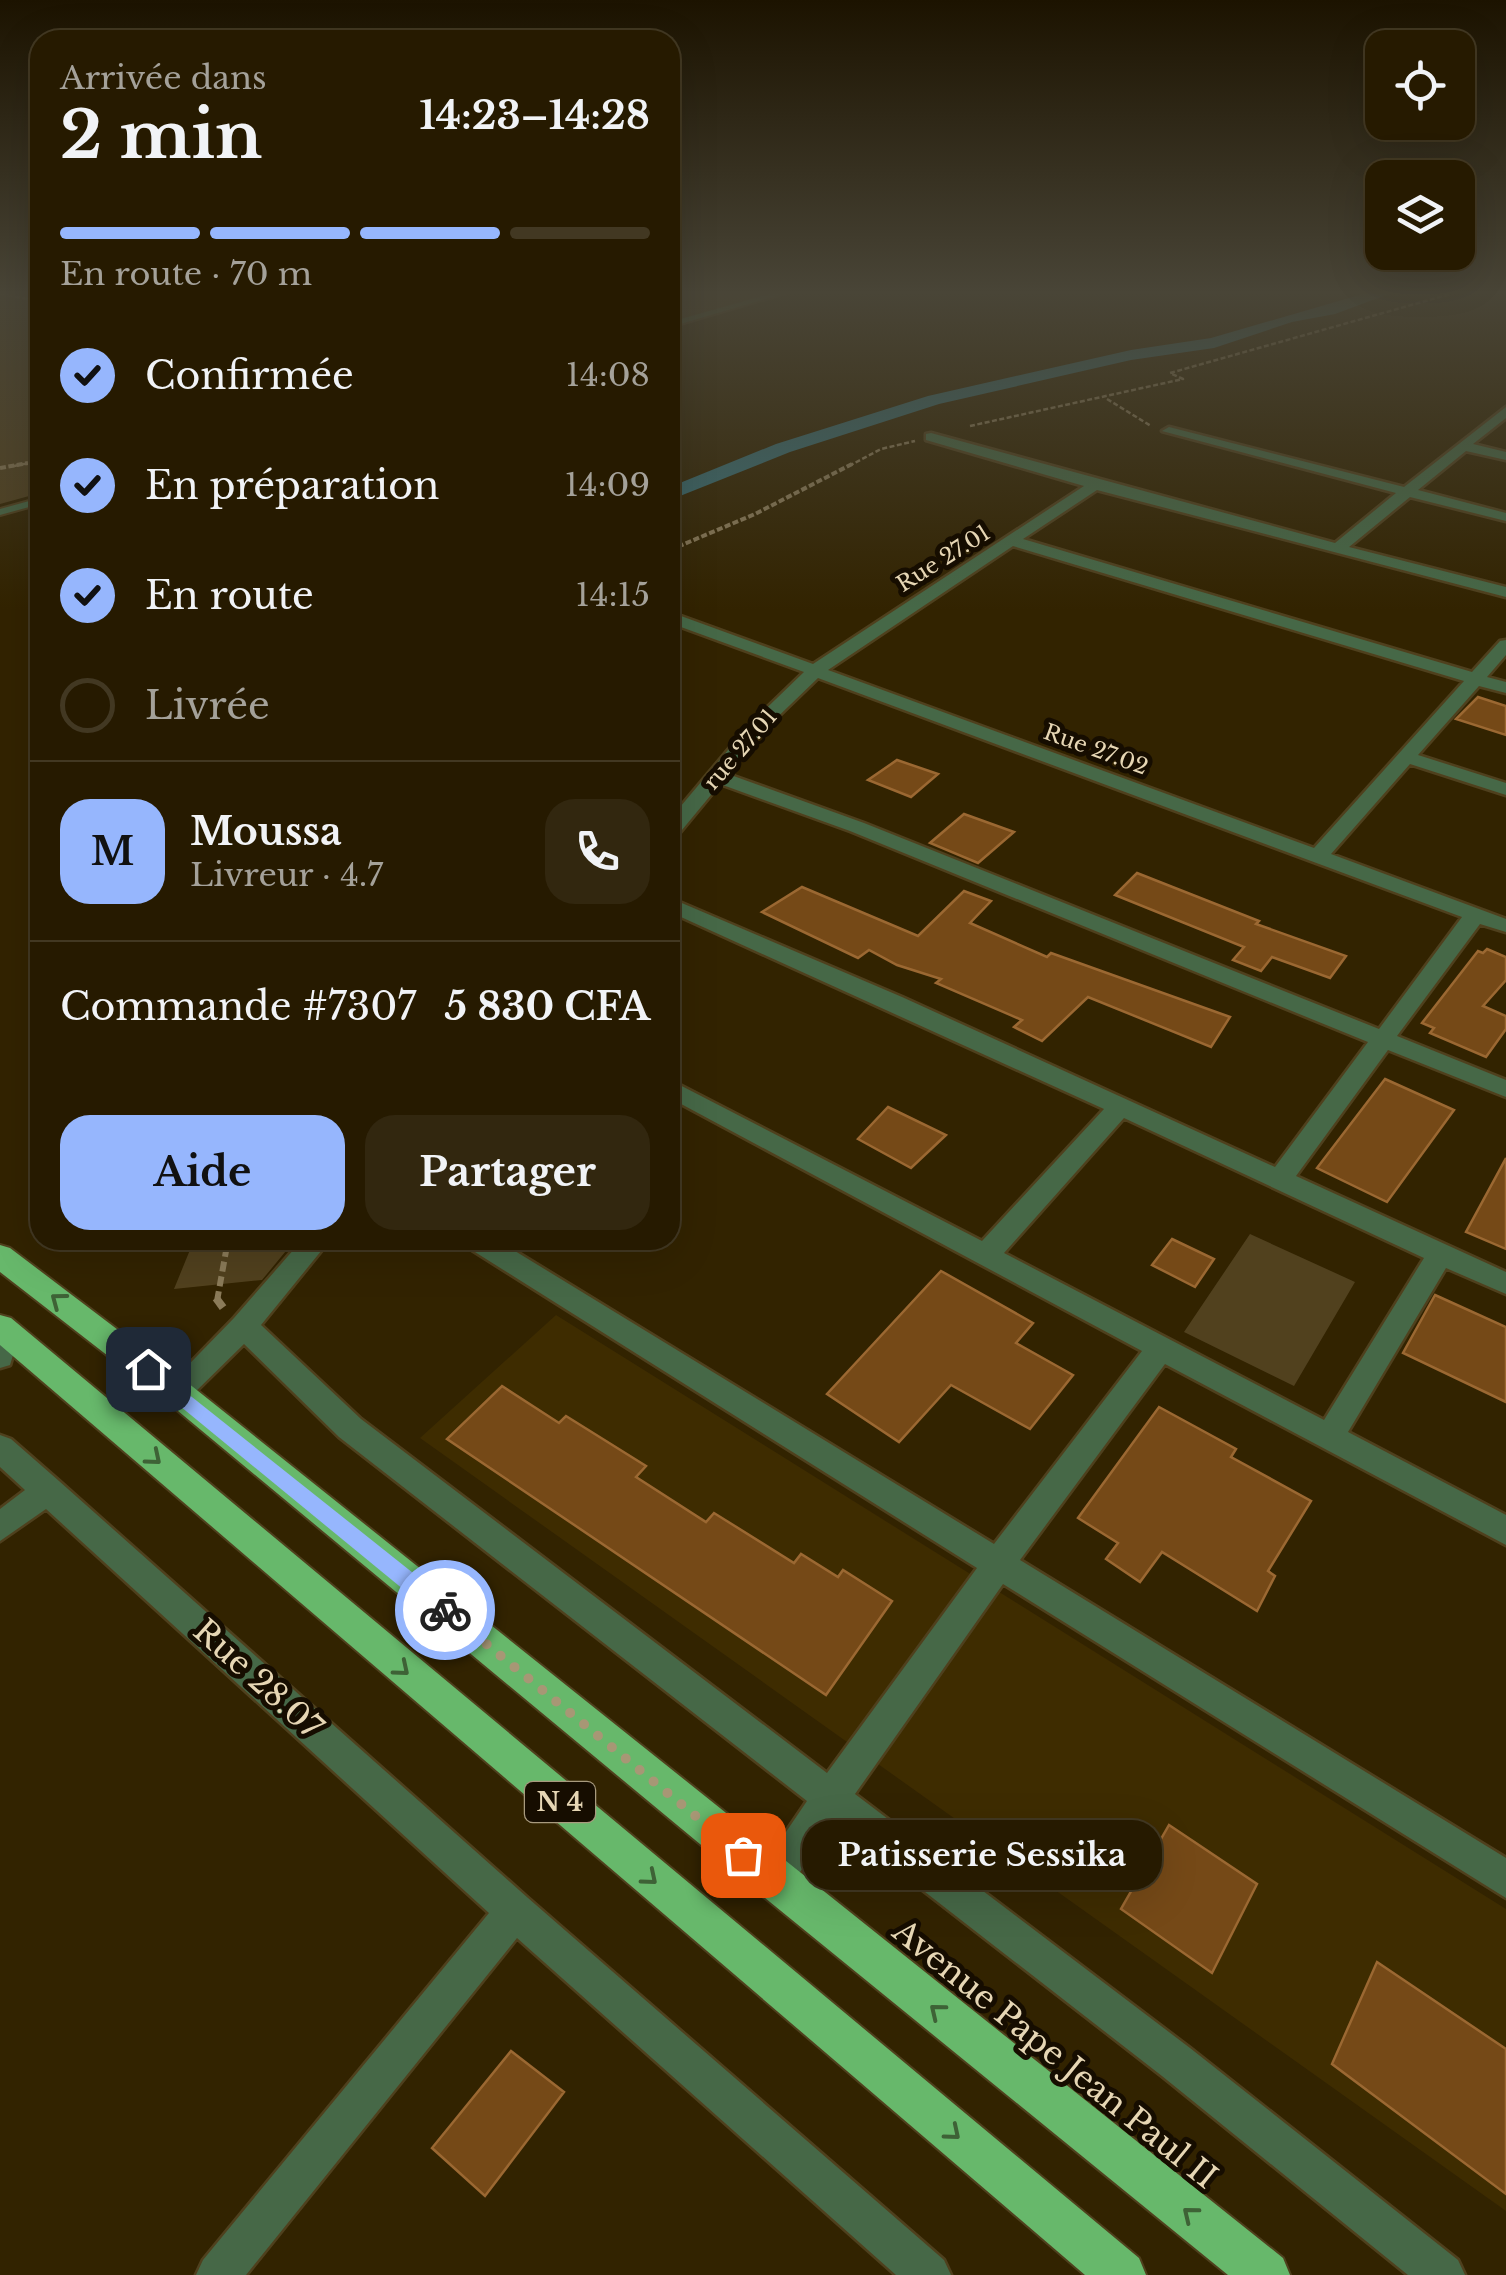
<!DOCTYPE html>
<html lang="fr">
<head>
<meta charset="utf-8">
<style>
	:root { --surface:#261a00; --page:#32270f; --text:#f1f3f6; --muted:#a4a199; --line:#423822; --accent:#96b6fd }
	body { margin:0; font-family:"Libre Baskerville",serif; background:var(--page); color:var(--text); height:100vh; display:flex; flex-direction:column; font-size:38px; white-space:nowrap }
	* { box-sizing:border-box; margin:0 }
	p { font-size:32px; color:var(--muted) }
	.icon { flex:none; width:55px; height:55px; fill:none; stroke:currentColor; stroke-width:2; stroke-linecap:round; stroke-linejoin:round }
	.map { position:relative; flex:1; overflow:hidden }
	.side { position:absolute; left:30px; top:30px; width:650px; height:1220px; display:flex; flex-direction:column; background:var(--surface); border-radius:30px; box-shadow:0 10px 40px #0002,0 0 0 2px var(--line) }
	.side>* { flex:none }
	.buttons { position:absolute; left:1365px; top:30px; display:grid; gap:20px }
	.buttons a { display:grid; place-items:center; width:110px; height:110px; border-radius:20px; background:var(--surface); box-shadow:0 10px 40px #0002,0 0 0 2px var(--line); font-size:50px }
	.pin { position:absolute; display:grid; place-items:center; width:85px; height:85px; color:#fff; margin:-42px; border-radius:20px; box-shadow:0 5px 15px #0006 }
	.courier { position:absolute; display:grid; place-items:center; width:100px; height:100px; margin:-50px; border:8px solid #96b6fd; border-radius:50%; background:#fff; color:#222; box-shadow:0 2px 12px #0007 }
	.bubble { position:absolute; height:70px; border-radius:30px; background:var(--surface); box-shadow:0 10px 40px #0002,0 0 0 2px var(--line); font-size:32px; font-weight:800; line-height:70px; text-align:center }
	.headline em { font-style:normal; font-weight:800 }
	.headline div { display:flex; flex-direction:column-reverse }
	.headline { display:flex; align-items:center; justify-content:space-between; height:170px; padding:0 30px }
	h1 { font-size:65px; font-weight:800; line-height:75px }
	.bar { display:grid; grid-template-columns:repeat(4,1fr); gap:15px 10px; align-content:center; height:120px; padding:0 30px }
	.bar i { height:12px; border-radius:8px; background:var(--line) }
	.bar .current { background:var(--accent) }
	.bar p { grid-column:span 4 }
	.line { display:flex; align-items:center; gap:25px; padding:0 30px; border-top:2px solid var(--line) }
	.line div { flex:1 }
	.round { display:grid; place-items:center; flex:none; width:105px; height:105px; border-radius:30px; background:var(--page) }
	ol { padding:0 30px; list-style:none }
	li { display:flex; align-items:center; gap:30px; height:110px }
	li p { margin-inline-start:auto }
	li .icon { padding:10px; border-radius:50%; background:var(--accent); color:#111; stroke-width:4 }
	li:last-child { color:var(--muted) }
	li i { width:55px; height:55px; border:5px solid var(--line); border-radius:50% }
	.button { display:flex; gap:20px; margin-top:auto; padding:20px 30px }
	.button a { flex:1; height:115px; border-radius:30px; background:var(--accent); color:#111; font-size:40px; font-weight:800; line-height:115px; text-align:center }
	.button a+a { background:var(--page); color:var(--text) }
	.map>svg:first-child { display:block }
	.built { fill:#3e2c00 }
	.green { fill:#51411e }
	.lines { fill:none; stroke-linecap:round; stroke-linejoin:round }
	.canal { fill:#376d74; fill-rule:evenodd }
	.building { fill:#754917; stroke:#9b6832; stroke-width:2.5 }
	.service-casing { stroke:#4f401d; stroke-width:4 }
	.minor-casing { stroke:#4f401d; stroke-width:5 }
	.trunk-casing { stroke:#4f401d; stroke-width:4 }
	.path-far3 { stroke:#8b7b59; stroke-width:2.5; stroke-dasharray:5 2.5; stroke-linecap:butt }
	.path-far2 { stroke:#8b7b59; stroke-width:4; stroke-dasharray:6 2.5; stroke-linecap:butt }
	.path-far1 { stroke:#8b7b59; stroke-width:6; stroke-dasharray:10 5; stroke-linecap:butt }
	.path { stroke:#8b7b59; stroke-width:8; stroke-dasharray:12 6; stroke-linecap:butt }
	.service { fill:#466847; fill-rule:evenodd }
	.minor { fill:#466847; fill-rule:evenodd }
	.trunk { fill:#67b86b; fill-rule:evenodd }
	.oneway { stroke:#3e6236 }
	.route { fill:#96b6fd }
	.done { stroke:#a79775; stroke-width:10; stroke-dasharray:0 18 }
	.labels { text-anchor:middle; stroke-width:10; stroke-linejoin:round; paint-order:stroke }
	.far-street-label { font-size:22px; fill:#e6d6b4; stroke:#160d00 }
	.shield { fill:#160d00; stroke:#a89a7e; stroke-width:2.5 }
	.shield-label { font-size:25px; font-weight:bold; fill:#e6d6b4 }
	.near-street-label { font-size:32px; fill:#e6d6b4; stroke:#160d00 }
</style>
</head>
<body>
<div class="map">
<svg width="1506" height="2275" viewBox="0 0 1506 2275">
	<rect width="100%" height="100%" fill="#322300"/>
	<path class="built" d="M 556,1315 L 1506,1909 L 1506,2211 L 420,1438 Z"/>
	<path class="green" d="M 0,291 L 40,291 L 40,493 L 0,504 Z
		M 670,291 L 777,291 L 670,320 Z
		M 1250,1234 L 1355,1282 L 1294,1386 L 1184,1332 Z
		M 194,1240 L 295,1240 L 262,1280 L 174,1289 Z"/>
	<g class="lines">
		<path class="canal" d="M 1373,291 L 1397,291 L 1335,314 L 1292,322 L 1214,348 L 1131,360 L 939,404 L 790,452 L 670,500 L 670,487 L 776,444 L 928,396 L 1131,350 L 1211,338 Z"/>
	</g>
	<path class="building" d="M 1478,697 L 1506,706 L 1506,735 L 1456,719 Z
		M 897,760 L 938,774 L 911,797 L 868,780 Z
		M 964,814 L 1014,832 L 978,863 L 930,843 Z
		M 1137,873 L 1259,921 L 1256,924 L 1346,956 L 1330,978 L 1272,957 L 1261,971 L 1233,960 L 1244,947 L 1115,895 Z
		M 802,887 L 918,936 L 964,891 L 991,901 L 970,923 L 1047,957 L 1051,953 L 1230,1017 L 1211,1047 L 1088,997 L 1042,1041 L 1014,1027 L 1022,1020 L 936,983 L 941,979 L 897,965 L 869,950 L 858,958 L 762,912 Z
		M 1487,949 L 1506,957 L 1506,980 L 1483,1006 L 1506,1016 L 1506,1029 L 1486,1057 L 1430,1033 L 1434,1028 L 1422,1023 L 1478,951 L 1483,953 Z
		M 1385,1079 L 1454,1110 L 1387,1202 L 1317,1168 Z
		M 888,1107 L 946,1135 L 911,1168 L 858,1139 Z
		M 1506,1158 L 1506,1249 L 1466,1232 Z
		M 1172,1239 L 1214,1259 L 1195,1287 L 1152,1265 Z
		M 941,1271 L 1033,1323 L 1016,1343 L 1073,1375 L 1030,1429 L 951,1385 L 899,1442 L 827,1394 Z
		M 1435,1295 L 1506,1327 L 1506,1402 L 1403,1353 Z
		M 502,1386 L 559,1423 L 566,1416 L 646,1466 L 636,1477 L 706,1522 L 714,1513 L 794,1563 L 801,1554 L 838,1577 L 843,1570 L 892,1601 L 826,1695 L 447,1439 Z
		M 1159,1407 L 1236,1449 L 1231,1457 L 1311,1501 L 1268,1571 L 1275,1576 L 1257,1611 L 1162,1552 L 1140,1582 L 1106,1559 L 1118,1543 L 1078,1518 Z
		M 1169,1825 L 1257,1884 L 1212,1973 L 1121,1909 Z
		M 1377,1962 L 1506,2049 L 1506,2194 L 1332,2064 Z
		M 511,2051 L 564,2092 L 485,2196 L 432,2148 Z"/>
	<g class="lines">
		<g class="service-casing">
			<path id="service" d="M 780,291 L 793,291 L 670,327 L 670,322 Z
				M 40,498 L 40,504 L 0,515 L 0,509 Z"/>
		</g>
		<g class="minor-casing">
			<path id="minor" d="M 1506,407 L 1506,418 L 1473,444 L 1506,452 L 1506,460 L 1466,451 L 1418,490 L 1506,513 L 1506,521 L 1410,497 L 1349,547 L 1506,587 L 1506,597 L 1097,490 L 1023,539 L 1472,672 L 1500,641 L 1506,640 L 1506,655 L 1487,677 L 1506,682 L 1506,693 L 1479,686 L 1418,755 L 1506,783 L 1506,795 L 1410,764 L 1331,854 L 1506,919 L 1506,932 L 1480,924 L 1397,1036 L 1506,1080 L 1506,1097 L 1388,1050 L 1296,1176 L 1506,1272 L 1506,1294 L 1446,1268 L 1348,1432 L 1506,1515 L 1506,1545 L 1165,1364 L 1020,1560 L 1506,1858 L 1506,1898 L 1003,1584 L 855,1794 L 1190,2048 L 1458,2260 L 1465,2275 L 1408,2275 L 1162,2076 L 835,1822 L 786,1892 L 773,1898 L 760,1892 L 754,1879 L 807,1801 L 339,1437 L 244,1344 L 187,1400 L 177,1404 L 167,1400 L 162,1392 L 234,1318 L 302,1240 L 330,1240 L 261,1325 L 361,1419 L 827,1773 L 977,1568 L 467,1247 L 463,1240 L 497,1240 L 994,1544 L 1142,1351 L 670,1098 L 670,1080 L 982,1241 L 1104,1109 L 670,912 L 670,898 L 902,997 L 1275,1167 L 1368,1042 L 850,831 L 720,784 L 677,836 L 670,838 L 670,819 L 749,725 L 804,672 L 670,623 L 670,612 L 813,664 L 1084,486 L 926,440 L 926,434 L 931,433 L 1335,543 L 1396,493 L 1162,431 L 1169,427 L 1404,487 ZM 1013,546 L 1464,681 L 1314,848 L 828,670 ZM 818,678 L 1462,917 L 1379,1029 L 864,823 L 728,774 L 761,733 ZM 1124,1118 L 1424,1258 L 1324,1420 L 1004,1253 Z
				M 6,1321 L 16,1324 L 20,1332 L 10,1365 L 0,1368 L 0,1323 Z
				M 0,1435 L 11,1439 L 59,1481 L 528,1898 L 944,2260 L 951,2275 L 896,2275 L 517,1938 L 246,2275 L 196,2275 L 203,2260 L 489,1913 L 46,1509 L 0,1541 L 0,1509 L 25,1490 L 0,1467 Z"/>
		</g>
		<g class="trunk-casing">
			<path id="trunk" d="M 0,1245 L 10,1248 L 188,1383 L 1283,2258 L 1290,2275 L 1228,2275 L 759,1893 L 166,1401 L 0,1272 Z
				M 0,1315 L 11,1318 L 1139,2258 L 1146,2275 L 1085,2275 L 0,1345 Z"/>
		</g>
		<path class="path-far3" d="M 0,294 L 40,301
			M 1107,399 L 1151,426
			M 970,426 L 1183,379 L 1170,373 L 1461,291
			M 14,466 L 40,461
			M 849,466 L 881,449 L 915,441"/>
		<path class="path-far2" d="M 0,468 L 28,463
			M 670,550 L 755,514 L 854,463"/>
		<path class="path-far1" d="M 217,1301 L 228,1240"/>
		<path class="path" d="M 216,1298 L 224,1309"/>
		<use href="#service" class="service"/>
		<use href="#minor" class="minor"/>
		<use href="#trunk" class="trunk"/>
	</g>
	<defs><path id="oneway-chevron" d="M-2-3.5L2.5 0L-2 3.5" fill="none" stroke-width="1.6" stroke-linecap="round" stroke-linejoin="round" transform="scale(2.5)"/></defs>
	<g class="oneway">
		<use href="#oneway-chevron" transform="translate(58 1300) rotate(-143)"/>
		<use href="#oneway-chevron" transform="translate(154 1458) rotate(40)"/>
		<use href="#oneway-chevron" transform="translate(402 1669) rotate(40)"/>
		<use href="#oneway-chevron" transform="translate(650 1878) rotate(40)"/>
		<use href="#oneway-chevron" transform="translate(937 2011) rotate(-141)"/>
		<use href="#oneway-chevron" transform="translate(953 2133) rotate(40)"/>
		<use href="#oneway-chevron" transform="translate(1190 2214) rotate(-141)"/>
	</g>
	<linearGradient id="sky" x2="0" y2="1"><stop stop-color="#1c1300"/><stop offset="0.48" stop-color="#494537"/><stop offset="1" stop-color="#494537" stop-opacity="0"/></linearGradient>
	<rect width="1506" height="610" fill="url(#sky)"/>
	<path class="route" d="M 148,1362 L 452,1604 L 455,1610 L 452,1617 L 437,1617 L 141,1374 L 139,1369 Z"/>
	<g class="lines">
		<path class="done" d="M 445,1610 L 743,1855"/>
	</g>
	<g class="labels">
		<g class="far-street-label">
			<text transform="translate(943 558) rotate(-32)" y="8">Rue 27.01</text>
			<text transform="translate(740 749) rotate(-49)" y="8">rue 27.01</text>
			<text transform="translate(1096 749) rotate(20)" y="8">Rue 27.02</text>
		</g>
		<rect class="shield" x="525" y="1782" width="70" height="40" rx="8"/>
		<g class="shield-label">
			<text x="560" y="1811">N 4</text>
		</g>
		<g class="near-street-label">
			<text transform="translate(258 1679) rotate(42)" y="11">Rue 28.07</text>
			<text transform="translate(1055 2054) rotate(39)" y="11">Avenue Pape Jean Paul II</text>
		</g>
	</g>
</svg>
<div class="buttons">
<a><svg class="icon" aria-label="locate" viewBox="0 0 24 24"><circle cx="12" cy="12" r="6"/><path d="M12 2v4M12 18v4M2 12h4M18 12h4"/></svg></a>
<a><svg class="icon" aria-label="layers" viewBox="0 0 24 24"><path d="M12 4l9 5-9 5-9-5zM3 14l9 5 9-5"/></svg></a>
</div>
<div class="pin" style="left:743px;top:1855px;background:#ea580c"><svg class="icon" aria-label="bag" viewBox="0 0 24 24"><path d="M5 8h14l-1 12H6zM9 8a3 3 0 0 1 6 0"/></svg></div>
<div class="pin" style="left:148px;top:1369px;background:#1f2937"><svg class="icon" aria-label="home" viewBox="0 0 24 24"><path d="M3 11l9-7 9 7M6 9v11h12V9"/></svg></div>
<div class="courier" style="left:445px;top:1610px"><svg class="icon" aria-label="bike" viewBox="0 0 24 24"><circle cx="6" cy="16" r="4"/><circle cx="18" cy="16" r="4"/><path d="M6 16l4-8h5l3 8M10 8l3 8H6M13 5h3"/></svg></div>
<div class="bubble" style="left:802px;top:1820px;width:360px">Patisserie Sessika</div>
<section class="side">
<div class="headline"><div><h1>2 min</h1><p>Arrivée dans</p></div><em>14:23–14:28</em></div>
<div class="bar"><i class="current"></i><i class="current"></i><i class="current"></i><i></i><p>En route · 70 m</p></div>
<ol>
<li><svg class="icon" aria-label="check" viewBox="0 0 24 24"><path d="M5 12l5 5 9-10"/></svg>Confirmée<p>14:08</p></li>
<li><svg class="icon" aria-label="check" viewBox="0 0 24 24"><path d="M5 12l5 5 9-10"/></svg>En préparation<p>14:09</p></li>
<li><svg class="icon" aria-label="check" viewBox="0 0 24 24"><path d="M5 12l5 5 9-10"/></svg>En route<p>14:15</p></li>
<li><i></i>Livrée</li>
</ol>
<div class="line" style="height:180px"><b class="round" style="background:var(--accent);color:#111">M</b><div><b>Moussa</b><p>Livreur · 4.7</p></div><a class="round"><svg class="icon" aria-label="phone" viewBox="0 0 24 24"><path d="M5 4h4l2 5-3 2q2 4 5 5l2-3 5 2v4C11 20 4 13 5 4z"/></svg></a></div>
<div class="line" style="height:130px"><div>Commande #7307</div><b>5 830 CFA</b></div>
<div class="button"><a>Aide</a><a>Partager</a></div>
</section>
</div>
</body>
</html>
